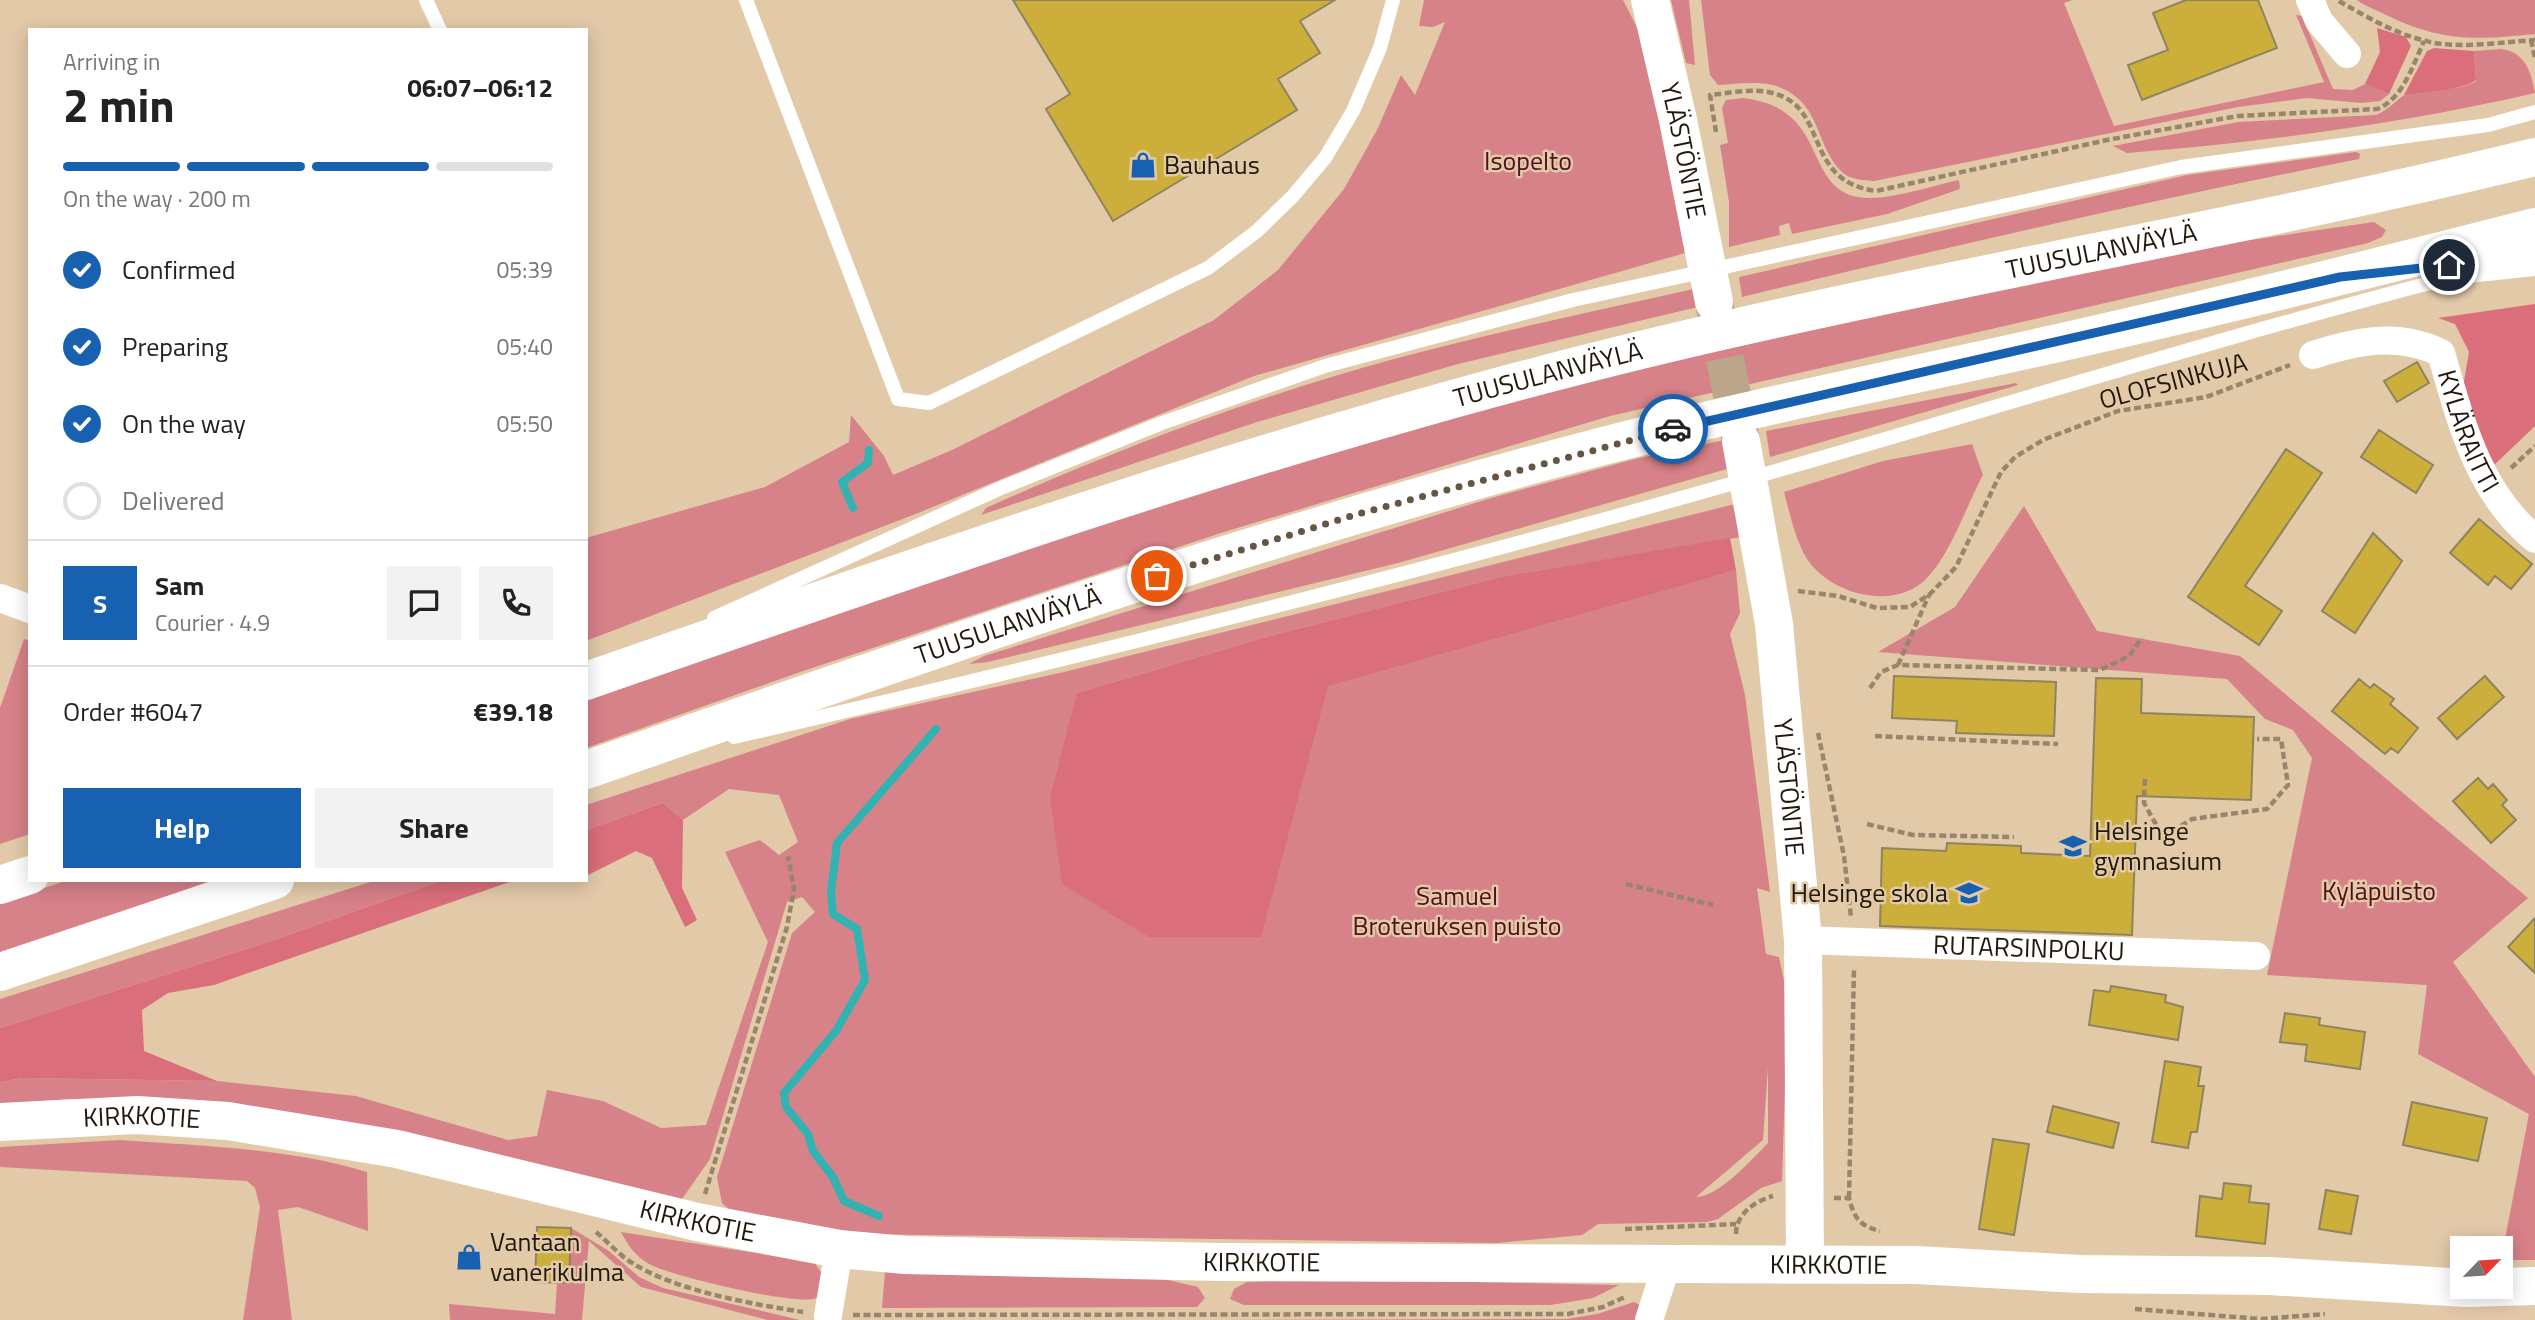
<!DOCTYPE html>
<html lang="en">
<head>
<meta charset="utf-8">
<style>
	:root { --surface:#fff; --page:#f2f2f2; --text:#222; --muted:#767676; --line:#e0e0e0; --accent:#1761b0 }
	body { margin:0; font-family:"Titillium Web",sans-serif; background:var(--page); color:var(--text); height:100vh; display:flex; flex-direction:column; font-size:26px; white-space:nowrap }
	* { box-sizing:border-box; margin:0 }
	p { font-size:23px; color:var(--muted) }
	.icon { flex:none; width:38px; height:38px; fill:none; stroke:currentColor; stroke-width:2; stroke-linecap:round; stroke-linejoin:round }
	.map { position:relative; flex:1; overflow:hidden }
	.drawer { position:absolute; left:28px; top:28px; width:560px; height:854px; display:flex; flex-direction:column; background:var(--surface); border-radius:0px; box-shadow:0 4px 18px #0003 }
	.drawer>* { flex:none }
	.needle { width:46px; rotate:65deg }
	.tools { position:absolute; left:2450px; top:1236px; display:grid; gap:14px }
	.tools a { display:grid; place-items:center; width:63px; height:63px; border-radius:0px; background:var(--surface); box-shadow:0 4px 18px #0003; font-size:35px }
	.pin { position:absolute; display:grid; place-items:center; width:60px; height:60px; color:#fff; margin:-30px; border:4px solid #fff; border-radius:50%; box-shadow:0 2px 7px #0007 }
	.courier { position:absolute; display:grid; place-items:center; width:70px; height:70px; margin:-35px; border:5px solid #1761b0; border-radius:50%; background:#fff; color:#222; box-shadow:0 2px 9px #0007 }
	.overview em { font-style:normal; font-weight:700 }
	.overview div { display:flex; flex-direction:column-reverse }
	.overview { display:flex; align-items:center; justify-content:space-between; height:119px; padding:0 35px }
	h1 { font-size:46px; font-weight:700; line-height:52px }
	.bar { display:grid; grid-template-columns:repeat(4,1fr); gap:10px 7px; align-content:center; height:84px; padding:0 35px }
	.bar i { height:9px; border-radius:5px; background:var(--line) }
	.bar .current { background:var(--accent) }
	.bar p { grid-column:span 4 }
	.line { display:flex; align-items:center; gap:18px; padding:0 35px; border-top:2px solid var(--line) }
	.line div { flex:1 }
	.round { display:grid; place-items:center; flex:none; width:74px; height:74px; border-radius:0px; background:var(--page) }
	ol { padding:0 35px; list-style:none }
	li { display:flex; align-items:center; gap:21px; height:77px }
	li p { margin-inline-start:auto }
	li .icon { padding:7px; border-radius:50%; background:var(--accent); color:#fff; stroke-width:4 }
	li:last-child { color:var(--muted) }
	li i { width:38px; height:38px; border:4px solid var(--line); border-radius:50% }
	.cta { display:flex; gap:14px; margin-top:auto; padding:14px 35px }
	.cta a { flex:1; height:80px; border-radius:0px; background:var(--accent); color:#fff; font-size:28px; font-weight:700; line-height:80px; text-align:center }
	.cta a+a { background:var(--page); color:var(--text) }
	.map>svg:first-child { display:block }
	.green { fill:#d78189; fill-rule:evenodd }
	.forest { fill:#da6e7b }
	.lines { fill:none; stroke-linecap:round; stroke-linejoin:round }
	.stream { stroke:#31b3b2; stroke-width:8 }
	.building { fill:#ccae3a; stroke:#8e8460; stroke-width:2 }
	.secondary-tunnel { stroke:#bba689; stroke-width:38; stroke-dasharray:38 19; stroke-linecap:butt }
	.path { stroke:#98866c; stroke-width:4.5; stroke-dasharray:7 3.5; stroke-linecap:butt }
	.lane { stroke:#fff; stroke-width:14 }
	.street { stroke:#fff; stroke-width:28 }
	.secondary { stroke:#fff; stroke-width:38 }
	.highway { stroke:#fff; stroke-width:38 }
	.done { stroke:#645642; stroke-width:7; stroke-dasharray:0 12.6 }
	.route { stroke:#1761b0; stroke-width:9 }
	.labels { text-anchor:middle; stroke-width:5; stroke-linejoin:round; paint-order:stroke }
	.street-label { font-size:26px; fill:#20180b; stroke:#e2c9a8 }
	.park-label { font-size:26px; fill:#530f1d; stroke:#e2c9a8 }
	.poi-label { font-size:26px; fill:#20180b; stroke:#e2c9a8; text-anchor:start }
</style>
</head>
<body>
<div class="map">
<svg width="2535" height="1320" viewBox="0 0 2535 1320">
	<rect width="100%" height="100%" fill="#e2c9a8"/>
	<path class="green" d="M 1424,0 L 1623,0 L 1648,49 L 1685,253 L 1254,376 L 918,513 L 586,641 L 586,538 L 765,487 L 849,442 L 851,415 L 884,456 L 893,475 L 952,450 L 1214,320 L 1278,270 L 1344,189 L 1377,130 L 1401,75 L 1415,95 L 1445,22 L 1433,27 L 1419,26 Z
		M 1671,0 L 1689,0 L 1695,65 L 1686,63 Z
		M 1701,0 L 2072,0 L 2064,3 L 2114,126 L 2324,82 L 2296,15 L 2302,16 L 2333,89 L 2353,90 L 2365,84 L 2389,94 L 2380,101 L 2361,103 L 2307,98 L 2238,107 L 1874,181 C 1864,180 1851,180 1843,173 C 1814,145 1823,105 1779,87 C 1762,80 1736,84 1718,85 L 1710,75 Z
		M 2357,0 L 2535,0 L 2535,34 C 2475,40 2442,42 2386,15 C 2377,10 2366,7 2357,0 Z
		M 2501,49 C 2525,52 2531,71 2535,93 C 2400,124 2265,142 2127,153 L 2113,146 L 2238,122 L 2376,115 C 2391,109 2398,97 2407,94 C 2429,86 2456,93 2476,81 L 2474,51 Z
		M 1743,98 C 1830,108 1802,186 1858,197 C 1885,202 1931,186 1959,180 L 1960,189 L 1887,214 L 1792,234 L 1789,223 L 1779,226 L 1780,235 L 1729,247 L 1729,202 L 1720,145 L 1728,143 L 1722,108 L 1726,100 Z
		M 2356,152 L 2360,154 L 2359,159 C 2152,200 1947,247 1742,297 L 1739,277 L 2187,175 Z
		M 2374,222 L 2386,230 L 2382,237 L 2368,243 L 1610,416 L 1224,532 L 803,671 L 586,748 L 586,701 L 830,613 L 1176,499 L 1597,377 L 2189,249 Z
		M 1698,288 L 1702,306 L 1458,364 L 1257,422 L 981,515 L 986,508 C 1118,449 1254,397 1394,359 C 1494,332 1596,311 1698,288 Z
		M 2016,383 L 2018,385 L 1770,457 L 1766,431 Z
		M 1729,439 L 1734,467 L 1398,563 L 988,662 L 969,664 L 984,656 L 1491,498 L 1635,459 Z
		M 1972,444 L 1983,475 C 1965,508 1952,552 1926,579 C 1894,611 1831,595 1807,559 C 1795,539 1790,514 1784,492 L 1883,461 Z
		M 1735,504 L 1741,537 L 1710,542 L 1714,576 L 1736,570 L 1740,613 L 1730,634 L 1745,695 L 1770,892 L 1757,888 L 1766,954 L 1779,957 L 1784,981 L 1787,1021 L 1782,1181 L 1761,1188 L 1718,1219 L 1707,1222 L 1598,1224 L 1582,1235 L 1497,1243 L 852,1234 L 734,1214 L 722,1203 L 717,1177 L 792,933 L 815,912 L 802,897 L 787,902 L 710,1159 L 682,1199 L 137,1099 L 69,1099 L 0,1104 L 0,1082 L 22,1078 L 217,1081 L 356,1096 L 508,1140 L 537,1136 L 547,1090 L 603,1101 L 661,1128 L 706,1125 L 768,942 L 725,852 L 760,840 L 779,855 L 798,842 L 779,795 L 729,789 L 683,820 L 663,803 L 586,830 L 586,805 L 850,719 L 1064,672 ZM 1656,551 L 1077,693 L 1266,637 L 1500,577 ZM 1768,1067 L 1768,1143 C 1753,1158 1719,1197 1696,1197 L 1763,1140 Z
		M 2024,506 L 2097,631 L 2240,656 L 2528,898 L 2453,962 L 2535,1077 L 2535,1260 L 2501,1260 L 2529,1114 L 2418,1054 L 2427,985 L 2267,975 L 2312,758 L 2293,730 L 2265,719 L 2227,679 L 1878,652 L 1955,607 Z
		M 24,639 L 30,641 L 30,834 L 0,844 L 0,708 Z
		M 68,880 L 213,880 L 0,954 L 0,903 Z
		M 377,880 L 443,880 L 277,939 L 0,1028 L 0,999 Z
		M 120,1140 C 202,1146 288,1148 367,1172 L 368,1231 L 298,1207 L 278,1210 L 292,1320 L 243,1320 L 260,1207 L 255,1188 L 247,1181 L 0,1167 L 0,1147 Z
		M 571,1228 L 609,1251 L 639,1277 L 663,1288 L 800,1320 L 768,1320 L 641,1287 L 589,1241 L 582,1320 L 450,1320 L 449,1304 L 555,1314 L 557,1283 L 569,1283 Z
		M 621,1232 L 814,1262 L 826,1279 C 823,1286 823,1294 816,1298 C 799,1307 668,1275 649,1264 C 635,1256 628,1245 621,1232 Z
		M 885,1272 L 1163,1279 L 1198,1287 L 1205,1298 L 1197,1307 L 882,1308 Z
		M 1327,1279 L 1619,1285 L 1593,1298 L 1551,1305 L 1244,1305 L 1230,1299 L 1234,1289 L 1247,1282 Z
		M 1634,1302 L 1641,1306 L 1644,1320 L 1221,1320 L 1567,1319 L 1597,1314 Z"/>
	<path class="forest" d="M 2377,28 L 2406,37 L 2411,46 L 2389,94 L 2365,84 L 2380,52 Z
		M 2434,48 L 2474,51 L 2476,80 C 2460,91 2425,91 2404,95 L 2427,51 Z
		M 2535,304 L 2535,426 L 2492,467 L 2463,387 L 2469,352 L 2455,324 L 2438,318 Z
		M 1730,538 L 1736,570 L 1328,686 L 1261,937 L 1149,937 L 1062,884 L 1050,798 L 1077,693 L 1266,637 L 1500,577 Z
		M 663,803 L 683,820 L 682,888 L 697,920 L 685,927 L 652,858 L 636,851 L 586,876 L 586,830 Z
		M 443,880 L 515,880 L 214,985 L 168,993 L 142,1010 L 144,1051 L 217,1081 L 22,1078 L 0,1082 L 0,1028 L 277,939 Z"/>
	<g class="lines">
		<path class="stream" d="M 853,508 L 842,482 L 868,463 L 869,450
			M 879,1216 L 844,1201 L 833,1177 L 813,1151 L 808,1134 L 786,1107 L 784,1093 L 836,1031 L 865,980 L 857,929 L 833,914 L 831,892 L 837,843 L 936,729"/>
	</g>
	<path class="building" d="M 1013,0 L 1335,0 L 1300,21 L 1320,53 L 1278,79 L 1297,110 L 1113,221 L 1046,109 L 1070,94 Z
		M 2186,0 L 2258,0 L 2277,48 L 2142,100 L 2128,65 L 2168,50 L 2153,13 Z
		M 2417,362 L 2429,383 L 2397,402 L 2384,381 Z
		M 2379,430 L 2433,465 L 2416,493 L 2361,457 Z
		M 2286,449 L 2322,473 L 2245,586 L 2282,611 L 2259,645 L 2188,597 Z
		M 2479,519 L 2532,564 L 2511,589 L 2495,576 L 2488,585 L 2450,553 Z
		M 2373,533 L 2402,561 L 2355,633 L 2322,611 Z
		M 1894,676 L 2056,682 L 2054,736 L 1956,733 L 1957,721 L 1892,718 Z
		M 2485,676 L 2504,697 L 2457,739 L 2438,718 Z
		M 2096,678 L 2142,679 L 2141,713 L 2254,717 L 2251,800 L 2137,796 L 2132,935 L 1880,926 L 1882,848 L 1946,851 L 1947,843 L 2021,846 L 2021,853 L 2090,856 Z
		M 2359,679 L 2370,688 L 2374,684 L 2394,699 L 2390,704 L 2418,728 L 2398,753 L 2391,748 L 2385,754 L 2332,711 Z
		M 2478,778 L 2488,789 L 2493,784 L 2507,800 L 2502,805 L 2516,820 L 2491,843 L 2453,801 Z
		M 2535,918 L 2535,973 L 2508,947 Z
		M 2111,986 L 2166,995 L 2165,1002 L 2183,1007 L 2178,1040 L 2089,1025 L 2094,990 L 2110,992 Z
		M 2285,1013 L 2320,1018 L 2319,1025 L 2365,1032 L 2360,1069 L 2305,1061 L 2307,1045 L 2280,1042 Z
		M 2165,1061 L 2201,1067 L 2198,1086 L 2204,1086 L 2197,1132 L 2191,1132 L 2188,1148 L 2152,1142 Z
		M 2412,1102 L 2487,1118 L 2478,1161 L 2403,1145 Z
		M 2053,1106 L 2119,1123 L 2113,1148 L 2047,1132 Z
		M 1993,1139 L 2029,1144 L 2014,1235 L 1979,1229 Z
		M 2224,1183 L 2251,1186 L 2249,1202 L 2269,1204 L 2265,1244 L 2196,1236 L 2200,1196 L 2222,1199 Z
		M 2326,1190 L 2358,1196 L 2351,1234 L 2319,1229 Z
		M 537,1227 L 571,1228 L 569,1283 L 535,1282 Z"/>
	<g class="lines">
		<path class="secondary-tunnel" d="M 1714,302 L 1741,441"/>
		<path class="path" d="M 2339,1 C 2365,16 2392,32 2422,40 C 2455,50 2501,42 2535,40
			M 2531,40 L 2535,58
			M 1716,132 L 1710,95 C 1731,93 1755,87 1776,94 C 1829,110 1803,181 1876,191 L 2107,140 L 2237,116 L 2377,109 C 2403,99 2413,65 2424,41
			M 2511,468 L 2535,446
			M 1798,591 L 1838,596 L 1877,608 L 1910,607 L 1930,594 L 1956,567 L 2001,472 L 2015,457 L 2043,440 L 2118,411 L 2206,397 L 2290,365
			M 1898,665 L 1929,595
			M 1870,688 L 1881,672 L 1898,665 L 2100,670 L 2129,656 L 2142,638
			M 1818,733 L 1844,856 L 1851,917
			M 1875,736 L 2058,744
			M 2145,779 L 2144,803 L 2163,837 L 2192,819 L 2267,809 L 2288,785 L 2281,739 L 2257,739
			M 1867,824 L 1913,835 L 2014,837
			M 1626,884 L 1713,905
			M 1830,891 L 1848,890
			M 705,1194 L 787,927 L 794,889 L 788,856
			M 1834,1198 L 1849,1198 C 1854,1217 1859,1226 1880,1231
			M 1849,1198 L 1854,968
			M 1625,1229 L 1736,1224
			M 596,1232 C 608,1242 620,1256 634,1264 C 677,1291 752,1304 803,1312
			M 1736,1234 C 1736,1214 1755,1201 1773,1196
			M 2135,1309 L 2261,1319 L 2325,1314
			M 853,1315 L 1568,1314 L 1603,1307 L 1625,1297"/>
		<path class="lane" d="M 426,0 L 440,30
			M 746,0 L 898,399 L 929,403 L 1208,268 L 1257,231 L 1293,196 L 1325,158 L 1353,111 L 1380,48 L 1393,0
			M 714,618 L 1001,488 L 1162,423 L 1325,366 L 1573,300 L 2181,167 L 2488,125 L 2535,112
			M 734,737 C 1051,664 1368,586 1681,498 C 1945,424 2207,340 2472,272"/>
		<g class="street">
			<path d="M 2310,0 L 2319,21 L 2347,54"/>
			<path id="s1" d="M 2313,355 C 2356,341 2398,332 2441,353 C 2461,422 2478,492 2535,539"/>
			<path d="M 0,598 L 30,609"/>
			<path id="s2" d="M 1803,940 L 2256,956"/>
			<path d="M 828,1316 L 839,1249"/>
			<path d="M 1649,1320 L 1667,1264"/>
		</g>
		<g class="secondary">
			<path id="s3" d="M 1650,0 L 1678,120 L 1714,302"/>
			<path id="s4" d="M 1741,441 L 1774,624 L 1803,940 L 1805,1264"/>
			<path id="s5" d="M 0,1122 L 137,1115 L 228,1121 L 397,1149 L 697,1222 L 839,1249 L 905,1255 L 1219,1262 L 1916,1265 L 2080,1274 L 2269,1276 L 2466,1288 L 2535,1286"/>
		</g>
		<g class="highway">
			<path d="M 2467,264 L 2535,257"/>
			<path id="s6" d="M 586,681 C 912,568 1238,453 1573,367 C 1891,285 2216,235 2535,157"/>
			<path id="s7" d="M 586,770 C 916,655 1246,540 1584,451 C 1732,412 1882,382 2031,349 C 2200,312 2367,270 2535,227"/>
			<path d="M 0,885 L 30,875"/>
			<path d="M 0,972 L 275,880"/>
		</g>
	</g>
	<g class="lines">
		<path class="done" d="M 1157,576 L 1358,514 L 1673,429"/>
		<path class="route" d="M 1673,429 L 2340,277 L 2449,265"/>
	</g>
	<defs>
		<g id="shop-bare" transform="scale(2.1)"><path d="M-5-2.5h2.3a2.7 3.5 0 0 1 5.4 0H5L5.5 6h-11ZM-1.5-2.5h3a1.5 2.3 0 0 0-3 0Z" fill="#1761b0" stroke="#e2c9a8" stroke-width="2.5" paint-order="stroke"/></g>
		<g id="school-bare" transform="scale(2.1)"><path d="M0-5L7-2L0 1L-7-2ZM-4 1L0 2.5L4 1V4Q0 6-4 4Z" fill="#1761b0" stroke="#e2c9a8" stroke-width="2.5" paint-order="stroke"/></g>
	</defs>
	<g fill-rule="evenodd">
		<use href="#shop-bare" x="1143" y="165"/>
		<use href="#school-bare" x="2073" y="846"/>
		<use href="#school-bare" x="1969" y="893"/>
		<use href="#shop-bare" x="469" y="1257"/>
	</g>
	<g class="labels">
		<g class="street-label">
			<text dy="9" stroke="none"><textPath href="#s3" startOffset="154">YLÄSTÖNTIE</textPath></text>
			<text dy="9" stroke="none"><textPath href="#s6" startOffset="1577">TUUSULANVÄYLÄ</textPath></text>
			<text dy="9" stroke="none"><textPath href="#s6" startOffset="1010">TUUSULANVÄYLÄ</textPath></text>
			<text transform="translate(2173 381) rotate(-15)" y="9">OLOFSINKUJA</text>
			<text dy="9" stroke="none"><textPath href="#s1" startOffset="214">KYLÄRAITTI</textPath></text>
			<text dy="9" stroke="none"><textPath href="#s7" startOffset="446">TUUSULANVÄYLÄ</textPath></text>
			<text dy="9" stroke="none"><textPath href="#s4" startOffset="350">YLÄSTÖNTIE</textPath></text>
			<text dy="9" stroke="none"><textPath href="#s2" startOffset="226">RUTARSINPOLKU</textPath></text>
			<text dy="9" stroke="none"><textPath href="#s5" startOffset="142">KIRKKOTIE</textPath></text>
			<text dy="9" stroke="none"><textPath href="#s5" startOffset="709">KIRKKOTIE</textPath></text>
			<text dy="9" stroke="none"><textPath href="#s5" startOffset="1276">KIRKKOTIE</textPath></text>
			<text dy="9" stroke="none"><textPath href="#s5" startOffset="1843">KIRKKOTIE</textPath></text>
		</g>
		<g class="park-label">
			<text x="1528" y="170">Isopelto</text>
			<text x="2379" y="900">Kyläpuisto</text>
			<text x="1457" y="905">Samuel<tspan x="1457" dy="30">Broteruksen puisto</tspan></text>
		</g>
		<g class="poi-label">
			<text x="1164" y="174">Bauhaus</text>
			<text x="2094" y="840">Helsinge<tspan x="2094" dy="30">gymnasium</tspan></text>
			<text x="1948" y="902" text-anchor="end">Helsinge skola</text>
			<text x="490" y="1251">Vantaan<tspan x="490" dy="30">vanerikulma</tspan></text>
		</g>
	</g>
</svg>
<div class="tools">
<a><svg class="needle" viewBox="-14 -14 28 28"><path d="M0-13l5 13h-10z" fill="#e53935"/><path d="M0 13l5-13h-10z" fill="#767676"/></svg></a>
</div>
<div class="pin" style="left:1157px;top:576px;background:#ea580c"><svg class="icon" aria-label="bag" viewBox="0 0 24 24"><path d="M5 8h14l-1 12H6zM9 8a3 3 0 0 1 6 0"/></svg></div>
<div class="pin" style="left:2449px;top:265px;background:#1f2937"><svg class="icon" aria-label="home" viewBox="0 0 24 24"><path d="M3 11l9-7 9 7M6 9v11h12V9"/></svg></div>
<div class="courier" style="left:1673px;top:429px"><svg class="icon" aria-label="car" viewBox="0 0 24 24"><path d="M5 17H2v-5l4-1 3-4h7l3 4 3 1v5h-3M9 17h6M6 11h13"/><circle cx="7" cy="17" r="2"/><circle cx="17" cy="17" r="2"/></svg></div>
<section class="drawer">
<div class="overview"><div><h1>2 min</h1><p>Arriving in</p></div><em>06:07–06:12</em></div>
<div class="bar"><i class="current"></i><i class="current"></i><i class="current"></i><i></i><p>On the way · 200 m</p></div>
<ol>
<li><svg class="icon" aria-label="check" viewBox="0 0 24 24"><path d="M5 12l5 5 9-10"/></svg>Confirmed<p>05:39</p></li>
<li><svg class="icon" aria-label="check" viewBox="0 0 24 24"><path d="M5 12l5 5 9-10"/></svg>Preparing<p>05:40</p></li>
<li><svg class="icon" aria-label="check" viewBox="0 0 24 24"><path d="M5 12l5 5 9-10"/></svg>On the way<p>05:50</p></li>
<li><i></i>Delivered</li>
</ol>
<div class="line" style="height:126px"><b class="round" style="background:var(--accent);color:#fff">S</b><div><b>Sam</b><p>Courier · 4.9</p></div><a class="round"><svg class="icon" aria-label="chat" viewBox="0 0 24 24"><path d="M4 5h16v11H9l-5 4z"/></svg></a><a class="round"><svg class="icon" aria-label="phone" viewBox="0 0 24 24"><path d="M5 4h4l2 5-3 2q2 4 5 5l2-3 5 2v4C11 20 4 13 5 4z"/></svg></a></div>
<div class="line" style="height:91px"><div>Order #6047</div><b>€39.18</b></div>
<div class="cta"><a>Help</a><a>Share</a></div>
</section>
</div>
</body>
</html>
